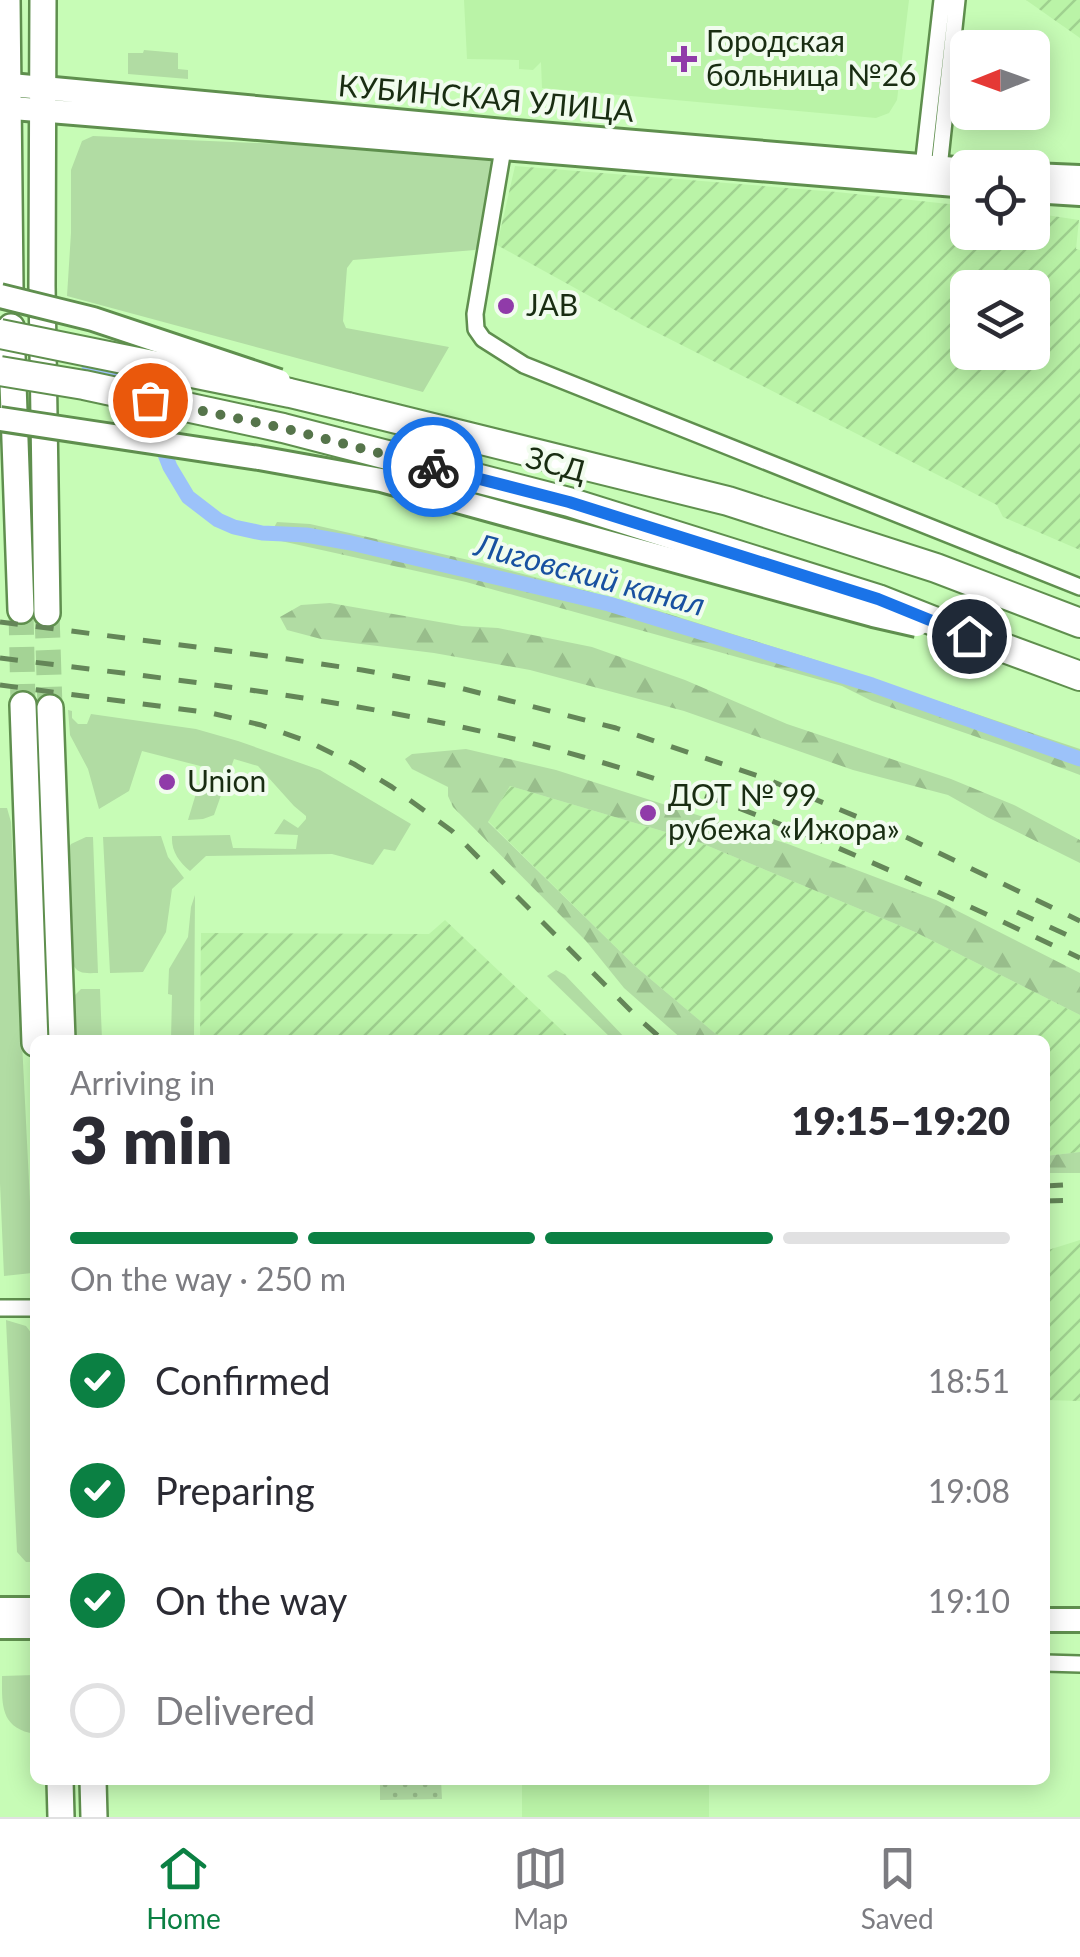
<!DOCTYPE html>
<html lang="en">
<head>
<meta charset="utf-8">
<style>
	:root { --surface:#fff; --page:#f2f2f3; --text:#2b2b33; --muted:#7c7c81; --line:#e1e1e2; --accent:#0b8043 }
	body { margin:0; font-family:Lato,sans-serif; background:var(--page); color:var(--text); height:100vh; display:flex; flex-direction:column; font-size:38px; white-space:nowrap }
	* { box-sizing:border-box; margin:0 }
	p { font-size:32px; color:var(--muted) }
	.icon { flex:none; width:55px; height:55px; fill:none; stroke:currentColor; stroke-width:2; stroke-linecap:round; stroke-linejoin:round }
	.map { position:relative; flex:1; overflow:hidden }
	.drawer { position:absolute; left:30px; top:1035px; width:1020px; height:750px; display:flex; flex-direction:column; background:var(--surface); border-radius:15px; box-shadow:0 5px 25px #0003 }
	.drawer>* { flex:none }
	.needle { width:65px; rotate:269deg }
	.controls { position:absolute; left:950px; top:30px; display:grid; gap:20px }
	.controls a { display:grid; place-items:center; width:100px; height:100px; border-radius:15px; background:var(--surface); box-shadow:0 5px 25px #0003; font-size:50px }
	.pin { position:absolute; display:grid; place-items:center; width:85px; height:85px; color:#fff; margin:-42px; border:5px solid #fff; border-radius:50%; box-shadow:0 2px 10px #0007 }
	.courier { position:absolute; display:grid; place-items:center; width:100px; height:100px; margin:-50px; border:8px solid #1a73e8; border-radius:50%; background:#fff; color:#222; box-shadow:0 2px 12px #0007 }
	.overview em { font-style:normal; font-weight:800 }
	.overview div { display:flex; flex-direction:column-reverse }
	.overview { display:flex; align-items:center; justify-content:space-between; height:170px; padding:0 40px }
	h1 { font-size:65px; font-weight:800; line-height:75px }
	.bar { display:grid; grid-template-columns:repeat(4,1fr); gap:15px 10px; align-content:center; height:120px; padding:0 40px }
	.bar i { height:12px; border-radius:8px; background:var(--line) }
	.bar .current { background:var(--accent) }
	.bar p { grid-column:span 4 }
	ol { padding:0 40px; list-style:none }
	li { display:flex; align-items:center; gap:30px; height:110px }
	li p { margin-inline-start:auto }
	li .icon { padding:10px; border-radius:50%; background:var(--accent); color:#fff; stroke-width:4 }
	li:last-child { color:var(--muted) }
	li i { width:55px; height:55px; border:5px solid var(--line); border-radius:50% }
	.tabs { display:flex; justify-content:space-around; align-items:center; height:140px; border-top:2px solid var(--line); background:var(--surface); font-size:28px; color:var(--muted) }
	.tabs a { display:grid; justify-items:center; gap:5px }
	.tabs .current { color:var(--accent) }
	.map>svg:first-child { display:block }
	.built { fill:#baf3a7 }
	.industrial { fill:url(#industrial-furrows); fill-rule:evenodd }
	.grass { fill:#b1dca3 }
	.forest { fill:url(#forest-firs) }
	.park { fill:url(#park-dots) }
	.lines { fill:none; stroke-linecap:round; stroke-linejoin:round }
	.canal { stroke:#9cc2f9; stroke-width:15 }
	.primary-tunnel { stroke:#a4d395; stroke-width:25; stroke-dasharray:25 12; stroke-linecap:butt }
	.street-casing { stroke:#5f8f4e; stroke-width:20 }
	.secondary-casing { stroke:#5f8f4e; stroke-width:28 }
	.primary-casing { stroke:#5f8f4e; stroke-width:30 }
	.highway-casing { stroke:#5f8f4e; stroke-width:32 }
	.street { stroke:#fff; stroke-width:15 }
	.secondary { stroke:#fff; stroke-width:22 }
	.primary { stroke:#fff; stroke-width:25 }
	.highway { stroke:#fff; stroke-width:28 }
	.rail { stroke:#648658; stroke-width:5; stroke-dasharray:18 18; stroke-linecap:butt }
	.secondary-bridge-casing { stroke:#5f8f4e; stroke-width:28; stroke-linecap:butt }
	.highway-bridge-casing { stroke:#5f8f4e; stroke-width:32; stroke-linecap:butt }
	.secondary-bridge { stroke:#fff; stroke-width:22 }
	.highway-bridge { stroke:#fff; stroke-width:28 }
	.done { stroke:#56754b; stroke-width:10; stroke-dasharray:0 18 }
	.route { stroke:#1a73e8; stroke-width:12 }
	.poi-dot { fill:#903ba9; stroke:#f1fcee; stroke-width:4 }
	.labels { text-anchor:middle; stroke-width:8; stroke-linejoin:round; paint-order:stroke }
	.poi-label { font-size:30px; fill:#192d12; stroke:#f1fcee; text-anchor:start }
	.street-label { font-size:30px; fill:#192d12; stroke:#f1fcee }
	.water-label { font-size:32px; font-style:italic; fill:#1851a0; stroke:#f1fcee }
</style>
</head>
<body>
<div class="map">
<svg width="1080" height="1817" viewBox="0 0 1080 1817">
	<defs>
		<pattern id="industrial-furrows" width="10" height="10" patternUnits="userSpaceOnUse" patternTransform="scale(2.5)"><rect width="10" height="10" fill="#baf3a7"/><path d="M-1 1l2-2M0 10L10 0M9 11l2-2" fill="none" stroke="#9fd18f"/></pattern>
		<pattern id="forest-firs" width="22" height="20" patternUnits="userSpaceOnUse" patternTransform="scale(2.5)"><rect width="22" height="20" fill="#b1dca3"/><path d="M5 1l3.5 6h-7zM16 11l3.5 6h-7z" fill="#98bd8b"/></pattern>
		<pattern id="park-dots" width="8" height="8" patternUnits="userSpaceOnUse" patternTransform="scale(2.5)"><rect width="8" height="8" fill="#b1dca3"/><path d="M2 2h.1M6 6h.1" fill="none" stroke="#98bd8b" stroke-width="1.8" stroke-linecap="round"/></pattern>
	</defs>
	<rect width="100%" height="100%" fill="#c7fcb6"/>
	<path class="built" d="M 464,0 L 909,0 L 897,100 L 889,113 L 876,118 L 542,88 L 541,62 L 533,70 L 519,69 L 519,60 L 467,59 Z
		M 522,1780 L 704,1780 L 709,1784 L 709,1817 L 522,1817 Z"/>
	<path class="industrial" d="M 1026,0 L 1080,0 L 1080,38 Z
		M 515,166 L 837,192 L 967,206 L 968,232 L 1032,232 L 1033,213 L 1079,220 L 1076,249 L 1080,250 L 1080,550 L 1003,517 L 997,505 L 642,325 L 497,245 ZM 968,288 L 1032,288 L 1032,352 L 968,352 Z
		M 510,786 L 696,841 L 915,932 L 1080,1015 L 1080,1152 L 1045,1156 L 1045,1040 L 723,1040 L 635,966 L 488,821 Z
		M 445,920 L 572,1040 L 200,1040 L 201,933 L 429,934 Z
		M 1080,1240 L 1080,1401 L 1045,1400 L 1045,1251 Z"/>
	<path class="grass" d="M 144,50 L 178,53 L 178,69 L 188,70 L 188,79 L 128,74 L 128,53 L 143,53 Z
		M 93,136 L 282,144 L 283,138 L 496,156 L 480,243 L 475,250 L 353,260 L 347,268 L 343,321 L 346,328 L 449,347 L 423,392 L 67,296 L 71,233 L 71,170 L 82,141 Z
		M 68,710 L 72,711 L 72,718 L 78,724 L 87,724 L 91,714 L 196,729 L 238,741 L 320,770 L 411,824 L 395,851 L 384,849 L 373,865 L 332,854 L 206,856 L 190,871 C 179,862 171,851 172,836 L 230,835 L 233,848 L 296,849 L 298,835 L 274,834 L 284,819 L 298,828 L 306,819 L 306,816 L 294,806 L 258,766 L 234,759 L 214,815 L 203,819 L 188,820 L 204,767 L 142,751 L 129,791 L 99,809 L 88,769 L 70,735 Z
		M 0,808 L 7,808 L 11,822 L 33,1262 L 32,1273 L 4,1276 L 0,1183 Z
		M 161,836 L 168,857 L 184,878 L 172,889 L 166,932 L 143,972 L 110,973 L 103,837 Z
		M 86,837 L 93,837 L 98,973 C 88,973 77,975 73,964 L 67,851 L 71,844 Z
		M 195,895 L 194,1040 L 171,1040 L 172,995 L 168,994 L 169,969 L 188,937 L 191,907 Z
		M 81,989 L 100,989 L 102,1040 L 76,1040 L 74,996 Z
		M 6,1320 L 26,1326 L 35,1338 L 35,1562 L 26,1562 L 17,1552 Z
		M 34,1675 L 35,1734 C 0,1728 2,1705 2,1676 Z"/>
	<path class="forest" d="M 277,522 L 310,524 L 482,563 L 643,606 L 816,660 L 1080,749 L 1080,775 L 1006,747 L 872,701 L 842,686 L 466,582 L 272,539 L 271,533 Z
		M 330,603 L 462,626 L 498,628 L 592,647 L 685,680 L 787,724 L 951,779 L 1014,805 L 1080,840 L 1080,863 L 987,817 L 948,795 L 853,770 L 684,711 L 530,670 L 434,653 L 321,639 L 287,630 L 280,617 L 301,605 Z
		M 466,749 L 556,770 L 788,844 L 936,900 L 1080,973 L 1080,1015 L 915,932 L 696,841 L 510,786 L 488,822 L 635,966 L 723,1040 L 683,1040 L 624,988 L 586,941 L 453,807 L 448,796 L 448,787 L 412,769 L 405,759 L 412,754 Z
		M 556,970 L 565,975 L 627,1040 L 613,1040 L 547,976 Z
		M 1080,1152 L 1080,1173 L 1045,1173 L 1045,1156 Z"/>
	<path class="park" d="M 380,1780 L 441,1780 L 442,1799 L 380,1800 Z"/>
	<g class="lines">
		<path class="canal" d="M 89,366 L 111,373 L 155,429 L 170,467 L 188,497 L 218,520 L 234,527 L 262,533 L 306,535 L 351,543 L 609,604 L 872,685 L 1080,759"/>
		<path class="primary-tunnel" d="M 21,610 L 23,705
			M 47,613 L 50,708"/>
		<g class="street-casing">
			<path id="street" d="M 503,149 L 475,314 L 476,329 L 483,339 L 524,365 L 1080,587
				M 927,175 L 923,167 L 942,0
				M 935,175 L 939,168 L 957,0
				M 0,1308 L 35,1308
				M 1045,1663 L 1080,1664"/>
		</g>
		<g class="secondary-casing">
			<path id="secondary" d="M 0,84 L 504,131 L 968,170
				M 0,107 L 968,186
				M 1032,175 L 1080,177
				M 1032,191 L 1080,194
				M 0,1609 L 35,1609
				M 1045,1620 L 1080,1620
				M 0,1627 L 35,1627"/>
		</g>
		<g class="primary-casing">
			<path id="primary" d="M 7,0 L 10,288
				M 43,0 L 42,286 L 47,613
				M 11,327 L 21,610
				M 23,705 L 35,1043
				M 50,708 L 62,1040
				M 60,1780 L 61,1817
				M 93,1780 L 94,1817"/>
		</g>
		<g class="highway-casing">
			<path id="highway" d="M 348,407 L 728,501 L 936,568 L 1080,623
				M 969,635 L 1080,676"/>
		</g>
		<use href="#street" class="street"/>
		<use href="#secondary" class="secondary"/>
		<use href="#primary" class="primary"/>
		<use href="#highway" class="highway"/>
		<path class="rail" d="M 0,622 L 267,656 L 362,670 L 460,688 L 616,728 L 764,778 L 908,838 L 1080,921
			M 0,658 C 203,683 407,705 604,763 C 769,811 924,885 1080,958
			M 0,685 L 211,713 L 261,725 L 309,742 L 354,764 L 392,787 L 452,831 L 638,1018 L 663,1040
			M 1017,912 L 1080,941
			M 1045,1186 L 1080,1184
			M 1045,1201 L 1080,1200"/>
		<g class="secondary-bridge-casing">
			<path id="secondary-bridge" d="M 0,296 L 93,319 L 279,381
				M 0,419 L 259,458 L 381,480 L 873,615 L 917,625"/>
		</g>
		<g class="highway-bridge-casing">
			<path id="highway-bridge" d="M 0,334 L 290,393 L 348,407
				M 0,371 L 84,385 L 283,428 L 569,502 L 878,599 L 969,635"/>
		</g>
		<use href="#secondary-bridge" class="secondary-bridge"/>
		<use href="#highway-bridge" class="highway-bridge"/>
	</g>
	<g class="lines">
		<path class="done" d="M 150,400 L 283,428 L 433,467"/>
		<path class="route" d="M 433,467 L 569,502 L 878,599 L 969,636"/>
	</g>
	<g class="poi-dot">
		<path d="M679 44h10v10h10v10h-10v10h-10v-10h-10v-10h10z"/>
		<circle cx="506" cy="306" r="10"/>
		<circle cx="167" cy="782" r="10"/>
		<circle cx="648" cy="813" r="10"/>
	</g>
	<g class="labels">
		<g class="poi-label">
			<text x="706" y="52">Городская<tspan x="706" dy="34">больница №26</tspan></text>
			<text x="526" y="316">JAB</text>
			<text x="187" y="792">Union</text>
			<text x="668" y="806">ДОТ № 99<tspan x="668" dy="34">рубежа «Ижора»</tspan></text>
		</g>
		<g class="street-label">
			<text transform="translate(486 99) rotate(5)" y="10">КУБИНСКАЯ УЛИЦА</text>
			<text transform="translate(556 465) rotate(15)" y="10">ЗСД</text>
		</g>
		<g class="water-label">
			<text transform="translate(590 575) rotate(15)" y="11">Лиговский канал</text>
		</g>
	</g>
</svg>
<div class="controls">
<a><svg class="needle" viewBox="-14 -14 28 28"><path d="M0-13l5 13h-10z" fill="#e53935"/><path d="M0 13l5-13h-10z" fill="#7c7c81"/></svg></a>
<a><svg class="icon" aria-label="locate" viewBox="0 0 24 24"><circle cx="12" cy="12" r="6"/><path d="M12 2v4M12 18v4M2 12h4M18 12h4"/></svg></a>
<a><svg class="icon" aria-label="layers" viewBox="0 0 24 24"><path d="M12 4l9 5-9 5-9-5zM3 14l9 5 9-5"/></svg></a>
</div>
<div class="pin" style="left:150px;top:400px;background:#ea580c"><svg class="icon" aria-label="bag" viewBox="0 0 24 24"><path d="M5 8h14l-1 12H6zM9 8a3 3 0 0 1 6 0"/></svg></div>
<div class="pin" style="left:969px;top:636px;background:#1f2937"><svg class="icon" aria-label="home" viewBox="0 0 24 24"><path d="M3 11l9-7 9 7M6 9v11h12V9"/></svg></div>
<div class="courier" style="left:433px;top:467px"><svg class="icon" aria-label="bike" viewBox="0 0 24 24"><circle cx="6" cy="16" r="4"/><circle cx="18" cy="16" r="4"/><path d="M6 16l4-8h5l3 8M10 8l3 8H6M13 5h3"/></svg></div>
<section class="drawer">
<div class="overview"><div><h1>3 min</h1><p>Arriving in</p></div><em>19:15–19:20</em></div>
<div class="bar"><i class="current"></i><i class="current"></i><i class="current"></i><i></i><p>On the way · 250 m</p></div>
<ol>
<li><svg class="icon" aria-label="check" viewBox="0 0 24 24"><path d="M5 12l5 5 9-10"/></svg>Confirmed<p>18:51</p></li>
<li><svg class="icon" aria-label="check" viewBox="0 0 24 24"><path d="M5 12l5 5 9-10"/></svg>Preparing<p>19:08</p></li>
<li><svg class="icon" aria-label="check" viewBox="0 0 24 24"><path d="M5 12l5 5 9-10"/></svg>On the way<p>19:10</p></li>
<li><i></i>Delivered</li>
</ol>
</section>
</div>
<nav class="tabs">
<a class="current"><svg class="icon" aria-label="home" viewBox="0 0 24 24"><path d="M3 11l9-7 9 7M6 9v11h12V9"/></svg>Home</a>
<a><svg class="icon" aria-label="map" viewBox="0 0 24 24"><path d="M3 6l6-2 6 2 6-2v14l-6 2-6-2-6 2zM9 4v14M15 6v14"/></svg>Map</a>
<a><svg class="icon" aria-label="saved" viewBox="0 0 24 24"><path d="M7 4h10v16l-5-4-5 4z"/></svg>Saved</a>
</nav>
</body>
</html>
